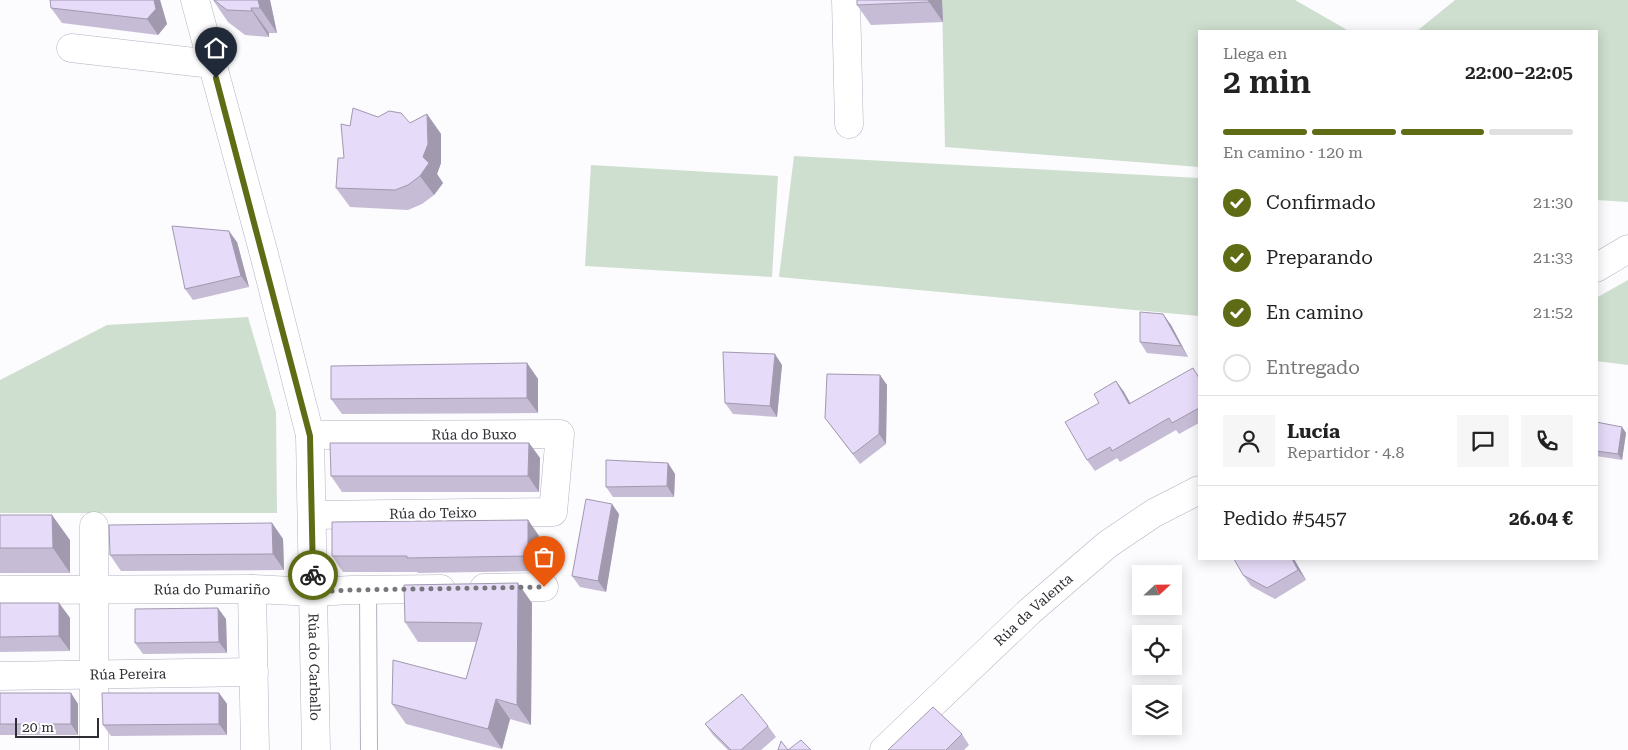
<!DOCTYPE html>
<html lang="es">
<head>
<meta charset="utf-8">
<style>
	:root { --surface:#fff; --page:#f6f6f6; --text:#222; --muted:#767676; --line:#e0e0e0; --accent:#5f6c15 }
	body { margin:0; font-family:"Roboto Serif",serif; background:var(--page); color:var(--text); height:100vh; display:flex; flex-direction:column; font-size:19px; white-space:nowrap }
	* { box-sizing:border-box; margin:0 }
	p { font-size:16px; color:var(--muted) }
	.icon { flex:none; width:28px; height:28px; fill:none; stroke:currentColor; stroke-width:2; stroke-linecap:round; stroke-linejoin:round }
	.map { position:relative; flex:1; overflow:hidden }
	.side { position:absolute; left:1198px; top:30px; width:400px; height:530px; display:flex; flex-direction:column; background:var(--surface); border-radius:0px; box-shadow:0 2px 12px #0003 }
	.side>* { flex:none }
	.needle { width:32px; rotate:68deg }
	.controls { position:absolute; left:1132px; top:565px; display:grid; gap:10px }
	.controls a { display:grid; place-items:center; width:50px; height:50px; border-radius:0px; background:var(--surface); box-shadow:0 2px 12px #0003; font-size:25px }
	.scale { position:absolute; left:15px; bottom:12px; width:84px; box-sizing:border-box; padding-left:5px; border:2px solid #302e34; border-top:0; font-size:14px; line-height:18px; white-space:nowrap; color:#302e34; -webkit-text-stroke:4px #fff; paint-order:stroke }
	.pin { position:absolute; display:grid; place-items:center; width:42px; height:42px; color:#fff; margin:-51px -21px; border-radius:50% 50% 50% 0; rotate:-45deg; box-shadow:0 0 5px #0007 }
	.pin .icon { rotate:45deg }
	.courier { position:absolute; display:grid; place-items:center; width:50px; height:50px; margin:-25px; border:4px solid #5f6c15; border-radius:50%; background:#fff; color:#222; box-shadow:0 1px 6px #0007 }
	.summary em { font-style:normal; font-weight:600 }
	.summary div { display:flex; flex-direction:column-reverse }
	.summary { display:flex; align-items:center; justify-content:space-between; height:85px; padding:0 25px }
	h1 { font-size:32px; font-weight:600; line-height:38px }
	.bar { display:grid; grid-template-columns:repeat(4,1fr); gap:8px 5px; align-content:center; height:60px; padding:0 25px }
	.bar i { height:6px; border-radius:4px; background:var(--line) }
	.bar .current { background:var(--accent) }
	.bar p { grid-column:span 4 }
	.line { display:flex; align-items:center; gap:12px; padding:0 25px; border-top:1px solid var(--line) }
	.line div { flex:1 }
	.round { display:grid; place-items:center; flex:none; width:52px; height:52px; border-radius:0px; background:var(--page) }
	ol { padding:0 25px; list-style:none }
	li { display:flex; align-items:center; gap:15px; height:55px }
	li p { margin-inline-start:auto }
	li .icon { padding:5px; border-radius:50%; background:var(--accent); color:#fff; stroke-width:4 }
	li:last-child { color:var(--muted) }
	li i { width:28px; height:28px; border:2px solid var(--line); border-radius:50% }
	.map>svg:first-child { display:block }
	.green { fill:#cedfcf }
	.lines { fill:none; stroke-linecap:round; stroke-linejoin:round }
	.lane-casing { stroke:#b4b1c0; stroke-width:18 }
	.street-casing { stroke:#b4b1c0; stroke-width:29 }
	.lane { stroke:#fff; stroke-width:16 }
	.street { stroke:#fff; stroke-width:28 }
	.wall { fill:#c6bcd5 }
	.shaded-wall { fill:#a199ae }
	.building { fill:#e6dbf8; stroke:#a199ae }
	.done { stroke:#77767b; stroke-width:5; stroke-dasharray:0 9 }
	.route { stroke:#5f6c15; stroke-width:6 }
	.labels { text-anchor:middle; stroke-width:4.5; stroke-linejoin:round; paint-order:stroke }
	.street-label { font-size:14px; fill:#302e34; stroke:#fff }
</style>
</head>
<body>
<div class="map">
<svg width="1628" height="750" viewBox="0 0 1628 750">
	<rect width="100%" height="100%" fill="#fcfbfe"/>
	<path class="green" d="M 942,0 L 1295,0 L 1349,31 L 1199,31 L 1199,167 L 945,147 Z
		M 1455,0 L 1628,0 L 1628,202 L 1596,200 L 1596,31 L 1417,31 Z
		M 794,156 L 1199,178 L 1199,316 L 779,277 Z
		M 591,165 L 778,176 L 772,277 L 585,266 Z
		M 1628,280 L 1628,365 L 1596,361 L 1596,298 Z
		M 248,317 L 276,412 L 277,513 L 0,513 L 0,380 L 107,325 Z"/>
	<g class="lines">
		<g class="lane-casing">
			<path id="lane" d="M 368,590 L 369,750"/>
		</g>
		<g class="street-casing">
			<g id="street">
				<path id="s1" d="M 195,0 L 264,254 L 310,435 L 316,750"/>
				<path d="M 846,0 L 849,124"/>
				<path d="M 71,48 L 212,64"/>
				<path d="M 1596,268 L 1628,249"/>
				<path id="s2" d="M 310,435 L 560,434 L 553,512 L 312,515"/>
				<path d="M 484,588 L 544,587"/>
				<path d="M 252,589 L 255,750"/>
				<path id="s3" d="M 0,590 L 252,589 L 313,592 L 352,590 L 441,589"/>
				<path id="s4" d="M 0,676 L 254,672"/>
				<path d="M 94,750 L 94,526"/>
				<path id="s5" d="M 884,750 L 1030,611 L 1108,544 L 1154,513 L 1199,490"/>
			</g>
		</g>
		<use href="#lane" class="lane"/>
		<use href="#street" class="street"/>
	</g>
	<path class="wall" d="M 160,0 L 167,24 L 158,35 L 62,23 L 51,8 Z
		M 213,0 L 270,0 L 277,33 L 269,33 L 269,37 L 245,35 L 228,22 Z
		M 942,0 L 943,22 L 871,25 L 857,5 Z
		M 427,114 L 441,134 L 441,163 L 437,174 L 443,183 L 434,195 L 422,204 L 408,210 L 350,207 L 336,188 L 344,158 L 378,117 L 410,123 Z
		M 237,242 L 249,287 L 193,300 L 185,289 Z
		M 1163,314 L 1171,325 L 1188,357 L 1147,353 L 1140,342 Z
		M 527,363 L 538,379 L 538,413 L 342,414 L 331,399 Z
		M 782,365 L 777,417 L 733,414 L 725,403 Z
		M 880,375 L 887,385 L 886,444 L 860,464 L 825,418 Z
		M 1199,376 L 1199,423 L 1179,434 L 1176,430 L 1120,462 L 1117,458 L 1095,471 L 1087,460 L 1099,403 L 1116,381 L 1124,392 L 1130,404 Z
		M 1596,422 L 1622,427 L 1626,433 L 1622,460 L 1596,456 Z
		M 529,443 L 540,458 L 539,492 L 342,492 L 331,476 Z
		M 668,463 L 675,474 L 674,497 L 613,497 L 606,487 Z
		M 619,514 L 606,592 L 580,587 L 572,576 Z
		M 0,515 L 70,540 L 70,573 L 0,573 Z
		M 528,520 L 539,536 L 539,571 L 418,573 L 417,572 L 343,572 L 332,556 Z
		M 272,523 L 283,539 L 284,570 L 121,571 L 110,555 Z
		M 1294,559 L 1306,580 L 1275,599 L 1251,586 L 1243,575 Z
		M 0,603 L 59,603 L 70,618 L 70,651 L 0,652 Z
		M 532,603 L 531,725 L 510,719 L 502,749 L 406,724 L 392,704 L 466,679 L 476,642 L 418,642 L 405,622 Z
		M 226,619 L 227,653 L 143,654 L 135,643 Z
		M 0,693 L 71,693 L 78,704 L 78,735 L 0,735 Z
		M 219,693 L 227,704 L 227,735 L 111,736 L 103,725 Z
		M 705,724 L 768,726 L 776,737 L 761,750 L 728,750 L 713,735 Z
		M 962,734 L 969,745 L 964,750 L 888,750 Z"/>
	<path class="shaded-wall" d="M 154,0 L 160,0 L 167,24 L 158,35 L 147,19 Z
		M 258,0 L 270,0 L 277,33 L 260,8 Z
		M 928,0 L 942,0 L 943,22 L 929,2 Z
		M 251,8 L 269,33 L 269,37 L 252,11 Z
		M 427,114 L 441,134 L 441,163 L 437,174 L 443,183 L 434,195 L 420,176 Z
		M 229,231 L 237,242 L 249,287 L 241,276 Z
		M 1163,314 L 1171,325 L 1188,357 L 1181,346 Z
		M 775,354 L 782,365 L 777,417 L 770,406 Z
		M 527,363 L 538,379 L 538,413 L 527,398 Z
		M 880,375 L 887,385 L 886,444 L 879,434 Z
		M 1116,381 L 1124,392 L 1137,415 L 1129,404 Z
		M 1622,427 L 1626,433 L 1622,460 L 1618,454 Z
		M 529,443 L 540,458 L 539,492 L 528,476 Z
		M 668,463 L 675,474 L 674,497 L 667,486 Z
		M 612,504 L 619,514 L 606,592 L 598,581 Z
		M 52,515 L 70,540 L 70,573 L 53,548 Z
		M 528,520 L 539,536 L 539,571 L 528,556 Z
		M 272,523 L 283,539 L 284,570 L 273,554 Z
		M 1292,559 L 1294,559 L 1306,580 L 1298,570 Z
		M 518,583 L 532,603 L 531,725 L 517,705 Z
		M 59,603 L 70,618 L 70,651 L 59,636 Z
		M 218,608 L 226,619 L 227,653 L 219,642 Z
		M 71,693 L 78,704 L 78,735 L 71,724 Z
		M 219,693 L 227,704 L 227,735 L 219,724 Z
		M 496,699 L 510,719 L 502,749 L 488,729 Z"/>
	<path class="building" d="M 50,0 L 154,0 L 156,9 L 147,19 L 51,8 Z
		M 214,0 L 258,0 L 260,8 L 251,8 L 252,11 L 227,10 Z
		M 857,0 L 928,0 L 929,2 L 857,5 Z
		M 353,108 L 378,117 L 389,111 L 401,113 L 410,123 L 427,114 L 428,144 L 423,157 L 429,163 L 420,176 L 408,185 L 395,190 L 336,188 L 338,158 L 344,158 L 341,124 L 350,126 Z
		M 172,226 L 229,231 L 241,276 L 185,289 Z
		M 1140,312 L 1163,314 L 1181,346 L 1140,342 Z
		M 723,352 L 775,354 L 770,406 L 725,403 Z
		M 527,363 L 527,398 L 331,399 L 331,366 Z
		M 1193,368 L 1199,378 L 1199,408 L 1172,423 L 1169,418 L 1112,451 L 1110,447 L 1087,460 L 1065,422 L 1099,403 L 1094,394 L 1116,381 L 1129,404 Z
		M 827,374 L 880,375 L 879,434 L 853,454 L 825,418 Z
		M 1596,422 L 1622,427 L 1618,454 L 1596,451 Z
		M 330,443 L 529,443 L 528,476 L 331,476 Z
		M 606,460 L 668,463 L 667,486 L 606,487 Z
		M 586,499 L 612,504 L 598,581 L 572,576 Z
		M 0,515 L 52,515 L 53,548 L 0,548 Z
		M 528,520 L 528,556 L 407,558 L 407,556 L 332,556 L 332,522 Z
		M 272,523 L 273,554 L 110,555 L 109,525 Z
		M 1234,559 L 1292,559 L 1298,570 L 1267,588 L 1243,575 Z
		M 518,583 L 517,705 L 496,699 L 488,729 L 392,704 L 393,660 L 466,679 L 482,623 L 405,622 L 404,585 Z
		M 0,603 L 59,603 L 59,636 L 0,637 Z
		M 218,608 L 219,642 L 135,643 L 135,609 Z
		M 0,693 L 71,693 L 71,724 L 0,724 Z
		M 102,693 L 219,693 L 219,724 L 103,725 Z
		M 742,694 L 768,726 L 741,750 L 731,750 L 705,724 Z
		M 933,707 L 962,734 L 946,750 L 888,750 Z
		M 801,740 L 811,750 L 778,750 L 781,741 L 788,750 Z"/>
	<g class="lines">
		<path class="done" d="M 313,575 L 313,592 L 352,590 L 544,587"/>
		<path class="route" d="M 216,78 L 310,436 L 313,575"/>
	</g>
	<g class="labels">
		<g class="street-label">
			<text dy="5" stroke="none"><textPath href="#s2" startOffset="164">Rúa do Buxo</textPath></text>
			<text transform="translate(433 513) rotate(-1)" y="5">Rúa do Teixo</text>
			<text dy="5" stroke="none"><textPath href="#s3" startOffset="212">Rúa do Pumariño</textPath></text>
			<text dy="5" stroke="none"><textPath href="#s5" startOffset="205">Rúa da Valenta</textPath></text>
			<text dy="5" stroke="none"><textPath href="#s1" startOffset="682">Rúa do Carballo</textPath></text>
			<text dy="5" stroke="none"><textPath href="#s4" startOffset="128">Rúa Pereira</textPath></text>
		</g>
	</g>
</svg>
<div class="controls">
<a><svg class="needle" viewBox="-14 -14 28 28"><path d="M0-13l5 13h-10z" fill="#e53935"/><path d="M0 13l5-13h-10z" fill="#767676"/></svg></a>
<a><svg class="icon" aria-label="locate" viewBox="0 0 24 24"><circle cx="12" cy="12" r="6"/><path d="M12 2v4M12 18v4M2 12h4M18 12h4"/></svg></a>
<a><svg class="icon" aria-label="layers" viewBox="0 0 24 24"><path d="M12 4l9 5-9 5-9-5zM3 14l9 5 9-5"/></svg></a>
</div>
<div class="scale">20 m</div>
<div class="pin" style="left:544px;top:587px;background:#ea580c"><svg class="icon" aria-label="bag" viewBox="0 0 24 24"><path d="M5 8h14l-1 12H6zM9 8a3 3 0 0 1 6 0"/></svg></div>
<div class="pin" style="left:216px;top:78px;background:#1f2937"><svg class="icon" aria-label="home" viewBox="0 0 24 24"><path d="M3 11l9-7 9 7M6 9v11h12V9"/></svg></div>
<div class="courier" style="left:313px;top:575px"><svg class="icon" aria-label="bike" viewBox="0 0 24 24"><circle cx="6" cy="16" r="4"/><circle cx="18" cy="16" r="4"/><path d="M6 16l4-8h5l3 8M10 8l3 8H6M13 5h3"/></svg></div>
<section class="side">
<div class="summary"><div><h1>2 min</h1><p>Llega en</p></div><em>22:00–22:05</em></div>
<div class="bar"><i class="current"></i><i class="current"></i><i class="current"></i><i></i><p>En camino · 120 m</p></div>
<ol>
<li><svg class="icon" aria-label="check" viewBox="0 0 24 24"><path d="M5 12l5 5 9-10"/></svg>Confirmado<p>21:30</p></li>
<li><svg class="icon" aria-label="check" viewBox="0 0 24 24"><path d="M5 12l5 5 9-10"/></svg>Preparando<p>21:33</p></li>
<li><svg class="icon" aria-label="check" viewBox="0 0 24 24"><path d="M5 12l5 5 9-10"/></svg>En camino<p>21:52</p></li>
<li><i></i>Entregado</li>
</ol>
<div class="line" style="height:90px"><a class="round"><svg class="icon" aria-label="person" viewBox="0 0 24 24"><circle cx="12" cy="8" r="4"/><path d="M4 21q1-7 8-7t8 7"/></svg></a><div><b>Lucía</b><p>Repartidor · 4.8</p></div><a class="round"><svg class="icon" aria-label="chat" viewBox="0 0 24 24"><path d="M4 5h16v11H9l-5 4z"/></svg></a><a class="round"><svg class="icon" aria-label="phone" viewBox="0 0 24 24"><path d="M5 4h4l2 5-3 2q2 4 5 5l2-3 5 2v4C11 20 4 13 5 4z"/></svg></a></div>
<div class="line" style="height:65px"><div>Pedido #5457</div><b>26.04 €</b></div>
</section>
</div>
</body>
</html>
